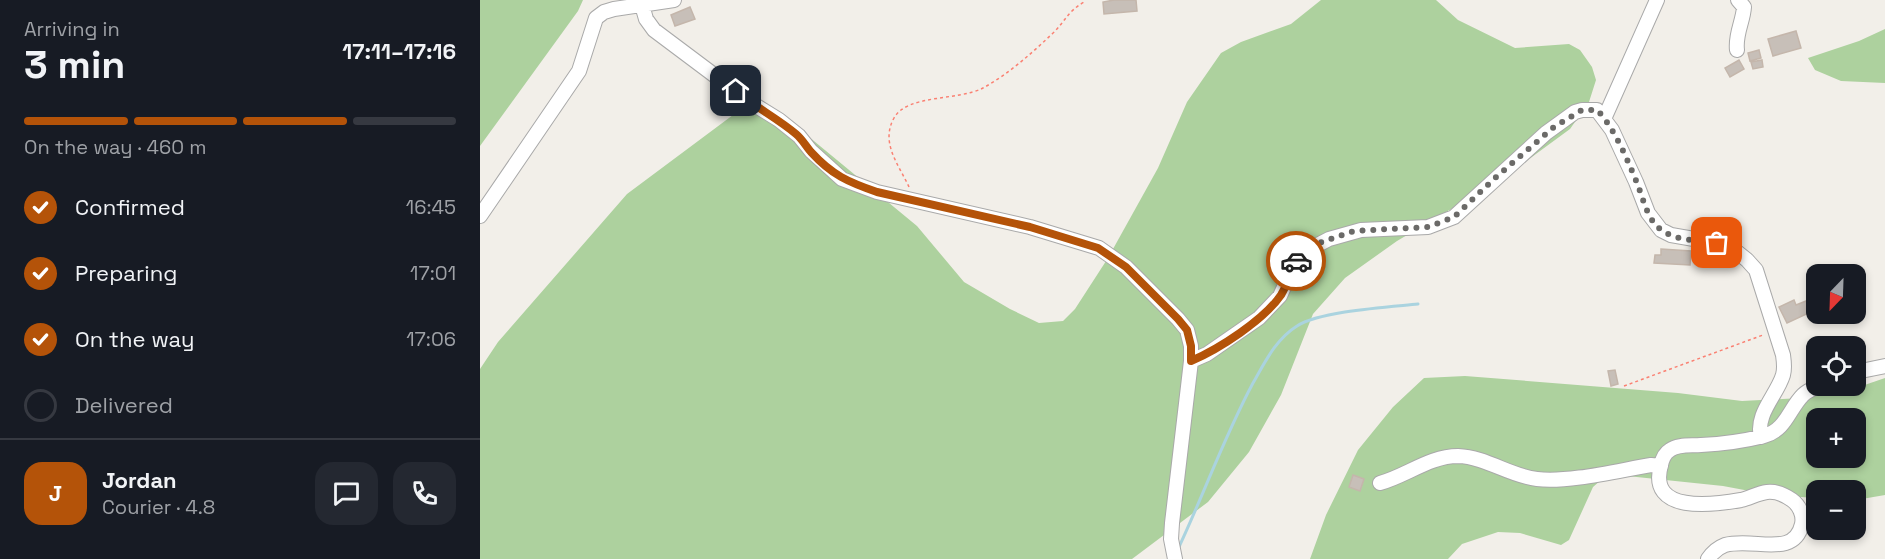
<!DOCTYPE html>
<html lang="en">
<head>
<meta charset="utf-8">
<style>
	:root { --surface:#171b24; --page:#242831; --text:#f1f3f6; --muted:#9ea1a6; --line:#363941; --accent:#b45309 }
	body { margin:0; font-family:"Space Grotesk",sans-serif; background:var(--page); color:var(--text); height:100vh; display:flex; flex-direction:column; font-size:22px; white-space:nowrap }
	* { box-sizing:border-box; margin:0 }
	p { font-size:20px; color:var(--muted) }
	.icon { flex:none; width:33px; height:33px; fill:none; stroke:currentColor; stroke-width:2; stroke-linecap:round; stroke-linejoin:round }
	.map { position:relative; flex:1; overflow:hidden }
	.side { display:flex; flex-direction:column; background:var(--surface); width:480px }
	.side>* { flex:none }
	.needle { width:39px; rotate:203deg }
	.buttons { position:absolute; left:1326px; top:264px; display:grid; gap:12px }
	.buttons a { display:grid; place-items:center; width:60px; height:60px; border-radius:12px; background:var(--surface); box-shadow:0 3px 9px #0003; font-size:30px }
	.pin { position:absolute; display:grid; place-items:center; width:51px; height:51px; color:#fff; margin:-26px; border-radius:12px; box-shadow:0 3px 9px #0006 }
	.courier { position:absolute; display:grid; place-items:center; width:60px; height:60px; margin:-30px; border:4px solid #b45309; border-radius:50%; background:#fff; color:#222; box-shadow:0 2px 8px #0007 }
	.overview em { font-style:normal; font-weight:700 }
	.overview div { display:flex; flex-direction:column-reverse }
	.overview { display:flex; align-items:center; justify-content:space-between; height:102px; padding:0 24px }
	h1 { font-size:39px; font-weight:700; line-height:45px }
	.bar { display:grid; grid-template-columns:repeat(4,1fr); gap:9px 6px; align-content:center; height:72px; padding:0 24px }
	.bar i { height:8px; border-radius:4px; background:var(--line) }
	.bar .selected { background:var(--accent) }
	.bar p { grid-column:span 4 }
	.line { display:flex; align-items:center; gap:15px; padding:0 24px; border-top:2px solid var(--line) }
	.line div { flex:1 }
	.round { display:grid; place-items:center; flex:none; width:63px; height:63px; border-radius:18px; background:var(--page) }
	ol { padding:0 24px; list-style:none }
	li { display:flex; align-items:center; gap:18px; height:66px }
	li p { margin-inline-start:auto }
	li .icon { padding:6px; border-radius:50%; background:var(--accent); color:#fff; stroke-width:4 }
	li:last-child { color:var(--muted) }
	li i { width:33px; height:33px; border:3px solid var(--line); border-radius:50% }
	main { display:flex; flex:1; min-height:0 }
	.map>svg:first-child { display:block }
	.forest { fill:#add19e; fill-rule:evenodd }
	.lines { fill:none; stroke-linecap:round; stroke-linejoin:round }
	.stream { stroke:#aad3df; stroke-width:3 }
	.building { fill:#c7bfb8; stroke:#c4b6ab; stroke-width:1.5 }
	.minor-casing { stroke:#a9a9a9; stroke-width:16 }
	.path { stroke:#fa8072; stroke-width:1.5; stroke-dasharray:3 3; stroke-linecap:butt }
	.minor { stroke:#fff; stroke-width:14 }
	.done { stroke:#6b6a68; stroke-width:6; stroke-dasharray:0 10.8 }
	.route { stroke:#b45309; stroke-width:8 }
</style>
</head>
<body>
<main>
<section class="side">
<div class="overview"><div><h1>3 min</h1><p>Arriving in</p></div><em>17:11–17:16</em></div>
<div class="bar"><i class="selected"></i><i class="selected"></i><i class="selected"></i><i></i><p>On the way · 460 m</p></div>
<ol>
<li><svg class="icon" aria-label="check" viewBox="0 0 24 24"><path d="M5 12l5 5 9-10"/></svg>Confirmed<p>16:45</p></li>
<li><svg class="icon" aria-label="check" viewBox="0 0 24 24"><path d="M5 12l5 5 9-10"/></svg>Preparing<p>17:01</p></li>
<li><svg class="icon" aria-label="check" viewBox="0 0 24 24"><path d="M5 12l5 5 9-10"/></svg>On the way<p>17:06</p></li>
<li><i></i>Delivered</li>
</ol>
<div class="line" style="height:108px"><b class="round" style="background:var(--accent);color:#fff">J</b><div><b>Jordan</b><p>Courier · 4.8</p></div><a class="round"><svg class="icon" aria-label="chat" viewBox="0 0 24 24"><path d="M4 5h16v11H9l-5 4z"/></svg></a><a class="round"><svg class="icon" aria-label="phone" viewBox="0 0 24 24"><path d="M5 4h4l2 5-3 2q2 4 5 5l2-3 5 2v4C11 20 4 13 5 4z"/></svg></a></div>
</section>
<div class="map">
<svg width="1405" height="559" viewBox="0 0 1405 559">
	<rect width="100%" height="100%" fill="#f2efe9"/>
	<path class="forest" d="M 0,0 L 103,0 L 98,11 L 0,146 Z
		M 841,0 L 956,0 L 978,20 L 1035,48 L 1089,44 L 1100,50 L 1112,67 L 1116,80 L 1109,102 L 1090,129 L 1022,179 L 917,241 L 865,278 L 833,314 L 801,395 L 769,452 L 728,502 L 652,559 L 0,559 L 0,369 L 18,342 L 147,194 L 257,112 L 283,108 L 323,132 L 437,226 L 484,282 L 530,309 L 559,323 L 583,321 L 595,309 L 628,258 L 678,168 L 707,102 L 741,53 L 761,42 L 811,24 Z
		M 1405,29 L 1405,83 L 1361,81 L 1335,70 L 1328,58 L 1379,41 Z
		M 985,376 L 1198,393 L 1262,401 L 1321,398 L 1370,390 L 1405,378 L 1405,495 L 1376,500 L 1376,490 L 1336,490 L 1336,498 L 1291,495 L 1243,486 L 1128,474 L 1113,487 L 1089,540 L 1081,545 L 1040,533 L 1018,532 L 982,544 L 968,559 L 830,559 L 846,515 L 878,450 L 913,407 L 944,378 ZM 1336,418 L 1376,418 L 1376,458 L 1336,458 Z"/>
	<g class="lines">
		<path class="stream" d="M 698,549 C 724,494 744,437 773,383 C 785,362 796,339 817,326 C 840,311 909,307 938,304"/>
	</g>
	<path class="building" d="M 634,0 L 656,0 L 657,11 L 624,14 L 623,2 Z
		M 210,7 L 215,19 L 195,26 L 191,15 Z
		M 1316,31 L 1321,48 L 1293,56 L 1288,39 Z
		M 1279,50 L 1281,58 L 1270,61 L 1268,53 Z
		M 1259,60 L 1264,69 L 1250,77 L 1245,68 Z
		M 1282,60 L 1283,67 L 1273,69 L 1271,62 Z
		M 1181,249 L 1211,251 L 1210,265 L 1174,263 L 1175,255 L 1181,255 Z
		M 1314,300 L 1316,305 L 1326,301 L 1331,312 L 1307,323 L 1299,307 Z
		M 1135,370 L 1138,384 L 1131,386 L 1128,371 Z
		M 873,475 L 884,479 L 880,491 L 869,487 Z"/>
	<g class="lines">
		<g class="minor-casing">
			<path id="minor" d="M 162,5 L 166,19 L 174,30 L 270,102 L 299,120 L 319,136 L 331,151 L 362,179 L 397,192 L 550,227 L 619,248 L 646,267 L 698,319 L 707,330 L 711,346 L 711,361 L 692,523 L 691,539 L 695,559
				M 1257,50 C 1255,34 1263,22 1264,7 L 1258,0
				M 1124,119 L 1177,0
				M 0,216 L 99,71 L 116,18 L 124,12 L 134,9 L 194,0
				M 711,361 L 727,354 L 779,318 L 800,296 L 818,256 L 828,250 L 849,239 L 881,230 L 948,227 L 974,217 L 1066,133 L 1095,112 L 1102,110 L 1117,110 L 1132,130 L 1156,182 L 1168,213 L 1181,230 L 1191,235 L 1237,243 L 1257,252 L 1267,260 L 1276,270 L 1303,355 C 1304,362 1305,368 1303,375 C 1297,395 1275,414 1281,437
				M 1376,372 L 1405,366
				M 900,483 C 926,476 950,456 978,456 C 1006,457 1030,476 1057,479 C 1088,483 1140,470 1171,465 L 1181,466
				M 1228,559 C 1232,553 1237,548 1245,545 C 1274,537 1314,559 1322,524 C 1324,515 1319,505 1312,500 C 1305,495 1296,491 1287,492 C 1278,493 1270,498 1261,500 C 1233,505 1167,514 1181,465 C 1182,460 1185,453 1190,450 C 1198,444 1211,446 1221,445 C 1242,444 1264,441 1284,436 C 1306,430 1309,409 1323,395 C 1327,391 1334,388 1339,386"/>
		</g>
		<path class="path" d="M 429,187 C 419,165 400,143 414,118 C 427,94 478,101 503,88 C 527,75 551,54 572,34 C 585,22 587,12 604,2
			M 1144,386 L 1283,335"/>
		<use href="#minor" class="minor"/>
	</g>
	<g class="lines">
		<path class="done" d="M 816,261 L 818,256 L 839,243 L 874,231 L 948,227 L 974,217 L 1015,178 L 1074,127 L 1102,110 L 1117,110 C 1134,127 1148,161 1157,183 C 1164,200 1167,221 1183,231 C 1197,241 1220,240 1237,243"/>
		<path class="route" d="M 256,91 C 275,107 297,118 316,134 C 322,139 326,146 331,152 C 352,175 368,182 397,192 L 550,227 L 618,248 L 646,267 L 698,319 L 707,330 L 711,346 L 711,361 C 739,349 784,320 801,295 C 808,284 810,272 816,261"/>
	</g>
</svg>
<div class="buttons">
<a><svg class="needle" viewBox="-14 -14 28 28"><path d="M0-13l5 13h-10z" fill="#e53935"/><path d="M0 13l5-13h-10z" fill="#9ea1a6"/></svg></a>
<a><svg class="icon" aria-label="locate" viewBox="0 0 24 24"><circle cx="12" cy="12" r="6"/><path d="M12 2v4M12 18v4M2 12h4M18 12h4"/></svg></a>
<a>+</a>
<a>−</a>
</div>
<div class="pin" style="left:1237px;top:243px;background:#ea580c"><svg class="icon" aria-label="bag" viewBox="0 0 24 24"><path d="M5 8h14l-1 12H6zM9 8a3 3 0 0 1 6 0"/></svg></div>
<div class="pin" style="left:256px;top:91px;background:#1f2937"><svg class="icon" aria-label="home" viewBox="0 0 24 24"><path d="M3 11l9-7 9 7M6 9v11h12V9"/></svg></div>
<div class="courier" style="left:816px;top:261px"><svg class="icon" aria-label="car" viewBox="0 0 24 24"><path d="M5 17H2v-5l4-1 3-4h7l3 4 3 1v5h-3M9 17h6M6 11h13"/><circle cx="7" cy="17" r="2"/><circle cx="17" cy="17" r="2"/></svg></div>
</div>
</main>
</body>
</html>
